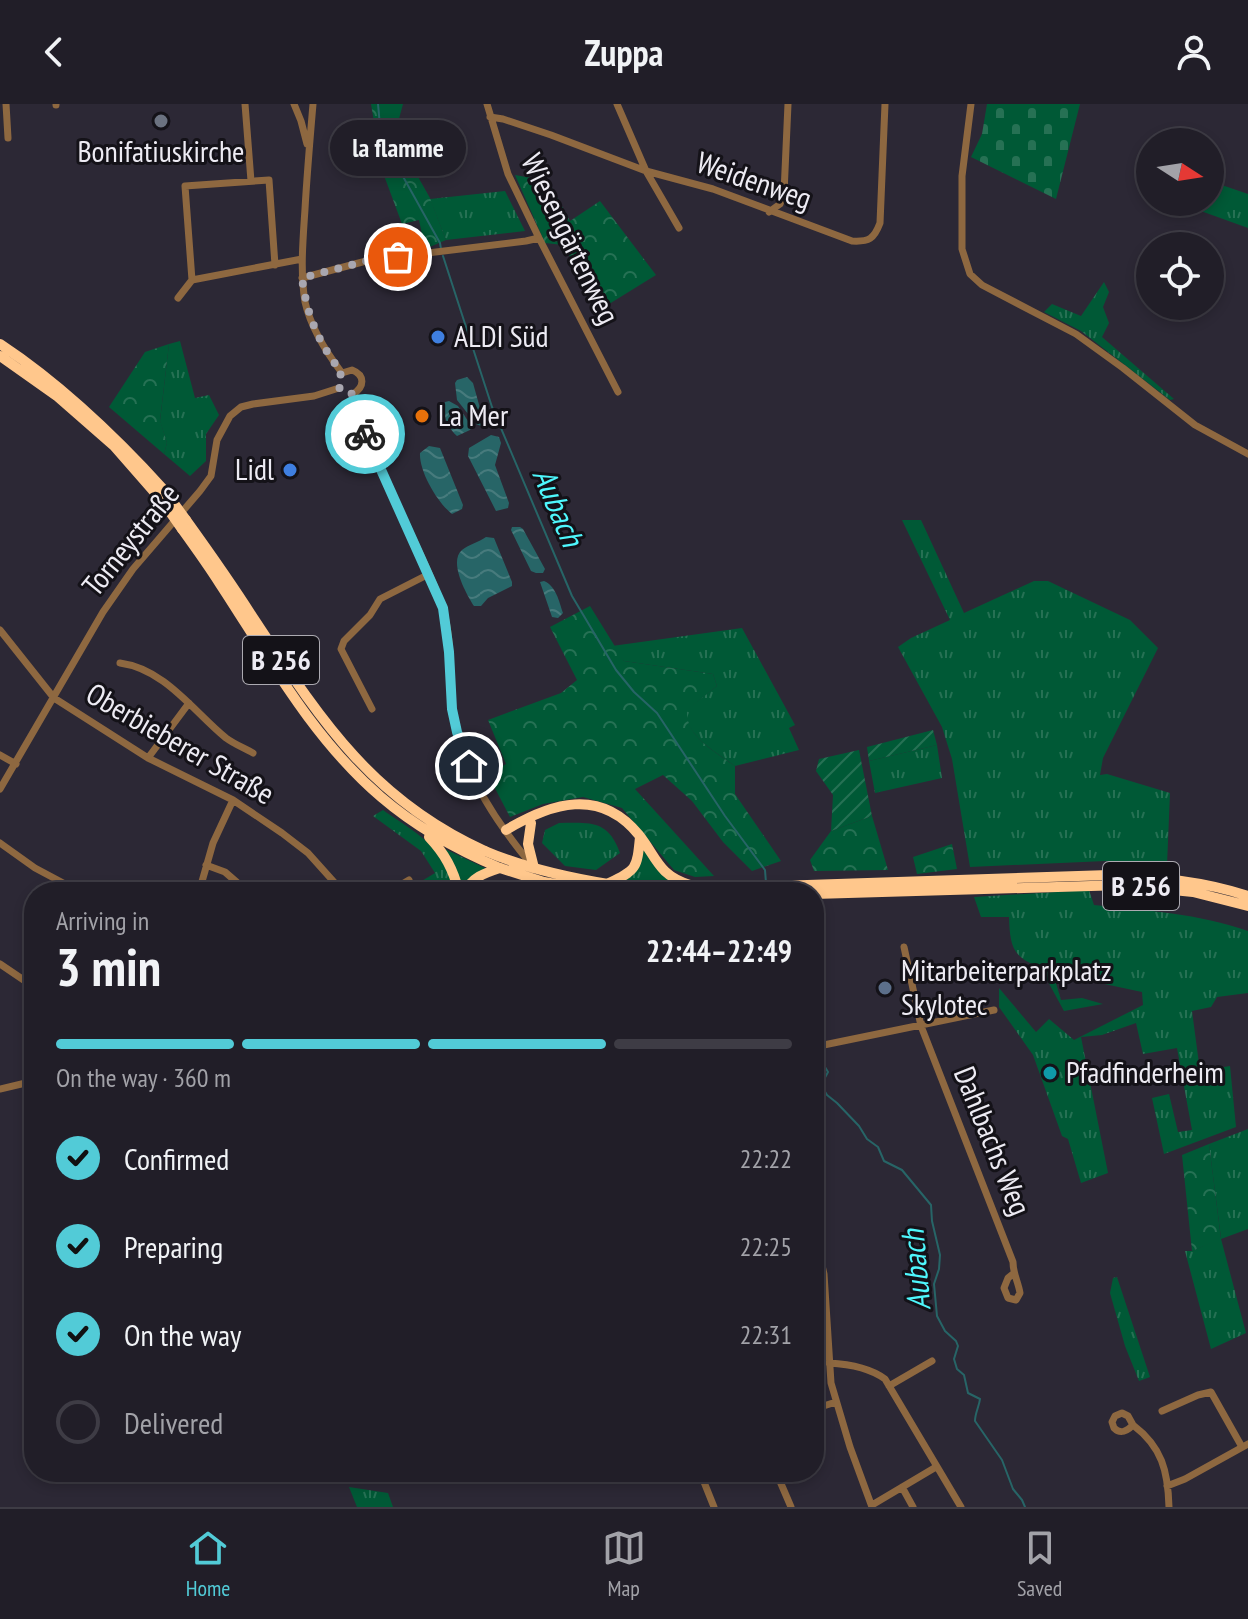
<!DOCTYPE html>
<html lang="en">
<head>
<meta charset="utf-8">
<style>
	:root { --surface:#211e28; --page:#2d2b34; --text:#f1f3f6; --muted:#a2a2a8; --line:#3e3c45; --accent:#52cbd7 }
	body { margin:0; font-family:"PT Sans Narrow",sans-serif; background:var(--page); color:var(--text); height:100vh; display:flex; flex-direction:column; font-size:30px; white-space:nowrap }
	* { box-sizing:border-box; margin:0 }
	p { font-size:26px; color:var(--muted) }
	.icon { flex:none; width:44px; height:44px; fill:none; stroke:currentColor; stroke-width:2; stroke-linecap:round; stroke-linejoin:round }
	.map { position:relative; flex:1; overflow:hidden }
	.drawer { position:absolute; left:24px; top:778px; width:800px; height:600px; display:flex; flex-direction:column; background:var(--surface); border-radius:32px; box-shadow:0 4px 12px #0003,0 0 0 2px var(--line) }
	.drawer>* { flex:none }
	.needle { width:52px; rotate:102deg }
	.fabs { position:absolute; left:1136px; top:24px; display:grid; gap:16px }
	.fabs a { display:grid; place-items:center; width:88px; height:88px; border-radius:50%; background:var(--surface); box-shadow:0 4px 12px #0003,0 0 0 2px var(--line); font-size:40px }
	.pin { position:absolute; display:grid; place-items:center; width:68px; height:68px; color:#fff; margin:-34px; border:4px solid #fff; border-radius:50%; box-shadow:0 2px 8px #0007 }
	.courier { position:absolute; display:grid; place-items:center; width:80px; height:80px; margin:-40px; border:6px solid #52cbd7; border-radius:50%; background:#fff; color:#222; box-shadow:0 2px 10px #0007 }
	.bubble { position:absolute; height:56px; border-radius:28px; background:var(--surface); box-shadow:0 4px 12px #0003,0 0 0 2px var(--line); font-size:26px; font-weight:700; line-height:56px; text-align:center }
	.overview em { font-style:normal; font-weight:700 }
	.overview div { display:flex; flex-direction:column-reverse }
	.overview { display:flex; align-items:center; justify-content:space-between; height:136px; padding:0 32px }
	h1 { font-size:52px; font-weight:700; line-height:60px }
	.bar { display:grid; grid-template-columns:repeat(4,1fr); gap:12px 8px; align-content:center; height:96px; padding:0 32px }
	.bar i { height:10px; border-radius:6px; background:var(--line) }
	.bar .selected { background:var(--accent) }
	.bar p { grid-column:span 4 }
	ol { padding:0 32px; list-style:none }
	li { display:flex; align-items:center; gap:24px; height:88px }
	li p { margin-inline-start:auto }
	li .icon { padding:8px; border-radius:50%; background:var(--accent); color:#111; stroke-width:4 }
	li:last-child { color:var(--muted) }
	li i { width:44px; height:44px; border:4px solid var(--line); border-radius:50% }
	header { display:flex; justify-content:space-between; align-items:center; height:104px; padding:0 32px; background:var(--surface); font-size:36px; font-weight:700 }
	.menu { display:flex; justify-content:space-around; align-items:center; height:112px; border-top:2px solid var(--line); background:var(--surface); font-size:22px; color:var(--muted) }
	.menu a { display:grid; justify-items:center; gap:4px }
	.menu .selected { color:var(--accent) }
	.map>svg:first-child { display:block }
	.grass { fill:url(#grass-tufts) }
	.forest { fill:url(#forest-crowns) }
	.cemetery { fill:url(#cemetery-stones) }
	.garden { fill:url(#garden-furrows) }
	.water { fill:url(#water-waves) }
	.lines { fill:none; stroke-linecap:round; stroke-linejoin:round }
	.stream { stroke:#276567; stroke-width:2 }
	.minor { stroke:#8e6840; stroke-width:7 }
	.highway { stroke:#ffc78c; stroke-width:10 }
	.highway-bridge { stroke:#ffc78c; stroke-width:10 }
	.done { stroke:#a9a7b0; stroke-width:8; stroke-dasharray:0 14.4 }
	.route { stroke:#52cbd7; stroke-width:10 }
	.worship-dot { fill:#6b7280; stroke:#141218; stroke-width:3 }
	.shop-dot { fill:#3f7fe0; stroke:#141218; stroke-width:3 }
	.food-dot { fill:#e8710a; stroke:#141218; stroke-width:3 }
	.service-dot { fill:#5c6f8a; stroke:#141218; stroke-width:3 }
	.culture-dot { fill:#0f9aa8; stroke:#141218; stroke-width:3 }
	.labels { text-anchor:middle; stroke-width:6; stroke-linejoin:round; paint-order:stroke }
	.shield { fill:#141218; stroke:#acaab1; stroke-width:2 }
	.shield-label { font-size:28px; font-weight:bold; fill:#edebf3 }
	.poi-label { font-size:30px; fill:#edebf3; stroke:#141218; text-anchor:start }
	.street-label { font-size:30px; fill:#edebf3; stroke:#141218 }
	.water-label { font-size:32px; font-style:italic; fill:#4ef7fc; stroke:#141218 }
</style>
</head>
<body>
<header><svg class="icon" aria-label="back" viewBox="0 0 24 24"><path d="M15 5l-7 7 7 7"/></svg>Zuppa<svg class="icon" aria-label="person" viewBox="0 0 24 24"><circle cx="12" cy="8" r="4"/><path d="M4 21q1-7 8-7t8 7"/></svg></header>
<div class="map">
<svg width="1248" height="1403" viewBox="0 0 1248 1403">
	<defs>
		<pattern id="grass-tufts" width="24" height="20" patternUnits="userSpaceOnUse" patternTransform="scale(2)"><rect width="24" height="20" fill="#005936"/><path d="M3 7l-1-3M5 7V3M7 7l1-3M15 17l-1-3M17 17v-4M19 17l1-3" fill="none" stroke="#267154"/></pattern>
		<pattern id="forest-crowns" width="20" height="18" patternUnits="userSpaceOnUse" patternTransform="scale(2)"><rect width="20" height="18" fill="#005936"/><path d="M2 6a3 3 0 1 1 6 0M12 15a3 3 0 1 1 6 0" fill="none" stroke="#267154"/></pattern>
		<pattern id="cemetery-stones" width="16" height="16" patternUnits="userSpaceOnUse" patternTransform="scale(2)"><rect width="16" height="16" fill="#005936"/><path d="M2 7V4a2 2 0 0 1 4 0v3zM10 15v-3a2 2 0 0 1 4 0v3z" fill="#267154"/></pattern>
		<pattern id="garden-furrows" width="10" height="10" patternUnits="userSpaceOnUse" patternTransform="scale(2)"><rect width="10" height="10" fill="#005936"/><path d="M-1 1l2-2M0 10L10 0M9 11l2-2" fill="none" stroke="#267154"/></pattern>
		<pattern id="water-waves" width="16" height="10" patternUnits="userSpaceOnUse" patternTransform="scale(2)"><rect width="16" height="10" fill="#276567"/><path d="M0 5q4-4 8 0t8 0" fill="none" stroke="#477b7d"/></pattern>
	</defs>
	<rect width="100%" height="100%" fill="#2c2835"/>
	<path class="grass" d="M 1210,77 L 1248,90 L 1248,124 L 1187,102 L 1188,98 L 1210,98 Z
		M 505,87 L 525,127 L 446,136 L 430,95 Z
		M 1104,178 L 1109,188 L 1103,203 L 1109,219 L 1102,233 L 1174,295 L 1170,296 L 1081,227 L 1044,208 L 1052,200 L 1081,212 Z
		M 180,237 L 195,294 L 209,291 L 219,311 L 206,330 L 206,357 L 190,372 L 164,350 L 167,339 L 160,317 L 169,240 Z
		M 902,416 L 921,416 L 964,509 L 1034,477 L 1048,477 L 1130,516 L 1158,544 L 1103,654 L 1100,671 L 1107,670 L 1170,689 L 1167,761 L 1105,757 L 970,763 L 952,655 L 942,623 L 898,543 L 911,534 L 950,516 Z
		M 742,524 L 795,621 L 789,624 L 799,646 L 735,662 C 716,648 685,632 686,606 L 717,582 L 713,570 L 624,557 L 612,542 Z
		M 937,641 L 942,674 L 875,689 L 869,657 Z
		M 383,706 C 402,720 431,735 443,757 C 448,766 451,778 454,788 L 413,788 L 410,784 L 435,769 L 421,747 L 373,712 Z
		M 559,719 C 589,719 608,715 620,749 L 596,766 L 565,762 L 542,739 L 545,726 Z
		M 642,741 L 670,777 L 625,776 C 641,764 642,760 642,741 Z
		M 445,745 L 487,765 L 462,787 Z
		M 1089,786 L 1094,801 C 1145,806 1200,810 1248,827 L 1248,889 L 1217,893 L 1211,903 L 1192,907 L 1200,967 L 1230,962 L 1236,1023 L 1164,1050 L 1152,994 L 1169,990 L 1178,1028 L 1192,1026 L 1177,944 L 1143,950 L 1136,919 L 1102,931 L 1081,933 L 1108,1069 L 1081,1079 L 1068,1035 L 1062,1032 L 1033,951 L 999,903 L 999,884 L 1036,928 L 1049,915 L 1074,936 L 1143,901 L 1142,888 L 1053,869 L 1061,896 L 1082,894 L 1103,900 L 1064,907 L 1040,863 C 1012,854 1010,841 1009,813 L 981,813 L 974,793 Z
		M 1248,1025 L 1248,1125 L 1221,1135 L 1246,1229 L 1211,1245 L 1185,1147 L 1192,1147 L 1221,1134 L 1209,1040 Z
		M 1117,1173 L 1150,1273 L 1139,1277 L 1125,1242 L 1110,1189 L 1113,1174 Z
		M 349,1383 L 388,1389 L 393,1403 L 357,1403 Z"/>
	<path class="forest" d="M 371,0 L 403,0 L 397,22 L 404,56 L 413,64 L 430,94 L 446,136 L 425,145 L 419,116 L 402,120 L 382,66 Z
		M 515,71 L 548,77 L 570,117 L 600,97 L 656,171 L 601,205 L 563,141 L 545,139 Z
		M 169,240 L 160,316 L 167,339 L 164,350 L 109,303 L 145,248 Z
		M 590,502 L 624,557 L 713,570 L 717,582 L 687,606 C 685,632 716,648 735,662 L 735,690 L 781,757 L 752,767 L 723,738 L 692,697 L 663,671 L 635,685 L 714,772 L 695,773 L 674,766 L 622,704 L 583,693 L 543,700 L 510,713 L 488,671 L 506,660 L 488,616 L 561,589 L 577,576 L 550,523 Z
		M 872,712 L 888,766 L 814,767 L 810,756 L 831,727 Z
		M 952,740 L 957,765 L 917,770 L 913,753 Z
		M 502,776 L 534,788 L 478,788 L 481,777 Z
		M 1209,1040 L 1221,1135 L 1192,1147 L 1182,1051 Z"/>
	<path class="cemetery" d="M 987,0 L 1080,0 L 1056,95 L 971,53 L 982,30 Z"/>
	<path class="garden" d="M 933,626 L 937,641 L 869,657 L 867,643 Z
		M 859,646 L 872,712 L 831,727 L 833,691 L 816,667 L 819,655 Z"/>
	<path class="water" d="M 467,273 L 473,279 L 483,315 L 483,321 L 481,322 L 476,320 L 457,296 L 455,279 L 457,276 Z
		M 449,297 L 458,302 L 472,323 L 470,326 L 457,332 C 448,324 441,309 445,298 Z
		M 491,331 L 499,333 L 501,339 L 495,361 L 509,399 L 508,404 L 496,407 L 468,352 L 469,344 Z
		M 429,342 L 440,344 L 463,401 L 462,405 L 452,410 C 438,399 419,368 420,349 Z
		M 512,423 L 520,423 L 523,425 L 545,465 L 543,469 L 536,469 L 531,467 L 511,426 Z
		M 486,433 L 494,434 L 512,478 L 512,482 L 488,494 L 481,502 L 474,502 C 467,491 448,458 462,446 C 468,441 479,438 486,433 Z
		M 544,477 C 556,482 559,497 563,509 L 558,514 L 552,513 L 540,478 Z"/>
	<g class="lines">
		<path class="stream" d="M 378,0 L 381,33 L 440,139 L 441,145
			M 443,152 L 492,303 L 572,492 L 616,566 L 634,588 L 657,609 L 725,712 L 765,766 L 766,779
			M 814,945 L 828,968 L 821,981 L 827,991 L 837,999 L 859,1022 L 867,1035 L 878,1043 L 884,1057 L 902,1066 L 931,1101 L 932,1117 L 940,1151 L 939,1165 L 934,1180 L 937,1212 L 945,1227 L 956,1237 L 958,1242 L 954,1255 L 957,1265 L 964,1271 L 968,1289 L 980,1295 C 979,1303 975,1309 975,1317 L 1002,1356 L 1013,1385 L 1022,1396 L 1025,1403"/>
		<path class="minor" d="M 6,0 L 8,34
			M 56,0 L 56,1
			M 245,0 L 251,77
			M 294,0 L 301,17 L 307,40
			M 313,0 C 310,35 307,70 305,105 C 303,136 300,167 305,198 C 311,224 326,248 342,269
			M 487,0 L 508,70 L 539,134 L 618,288
			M 617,0 L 646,67 L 679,124
			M 971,0 L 962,72 L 962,145 L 970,170 L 982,181 L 1076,230 L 1123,264 L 1195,321 L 1248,350
			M 490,13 L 503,15 L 551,31 L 646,67 L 713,85 L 852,137 C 869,138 874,135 880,119 L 885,0
			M 769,108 L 780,100 L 784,89 L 788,0
			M 302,174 L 370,156 L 526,137 L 539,134
			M 192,176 L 185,82 L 269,76 L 275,161
			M 178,194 L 192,176 L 302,155
			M 342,269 L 352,266 C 365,271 365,283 353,290
			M 353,290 C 371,364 415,428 441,499 C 453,532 449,569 452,603 C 458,661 494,716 531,760
			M 0,526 L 54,594 L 148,654 L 233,696 L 282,729 L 308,749 L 343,788
			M 120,559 C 165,565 193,607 226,634 C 234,640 244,644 253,649
			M 372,605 L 341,545 L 344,537 L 370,511 L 380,495 L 429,470
			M 0,651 L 16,660
			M 148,654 L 189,599
			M 0,685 L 103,508 L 133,465 L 200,387 L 211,372 L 217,336 L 230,312 L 241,303 L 253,300 L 314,292 L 339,284
			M 0,739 L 35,764 L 80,788
			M 206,761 L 225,768 L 248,788
			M 199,788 L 213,739 L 233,696
			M 389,788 L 409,776
			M 904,843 L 921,922 L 1013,1158 C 1013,1170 1018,1177 1020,1189 L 1016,1196 L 1008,1194 L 1004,1184 L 1008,1174 L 1013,1170
			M 0,860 L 34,883
			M 814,943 L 994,906
			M 0,985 L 34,977
			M 814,1127 L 824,1170 L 831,1279 L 850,1343 L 872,1403
			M 829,1259 C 847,1260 870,1264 885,1275 L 961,1403
			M 889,1282 L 932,1257
			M 814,1305 L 836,1298
			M 1162,1307 L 1198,1291 L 1211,1288 L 1242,1343
			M 1122,1309 L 1128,1312 L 1133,1321 C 1127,1327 1121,1331 1114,1324 L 1112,1318 L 1115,1312 Z
			M 1133,1321 C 1162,1343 1168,1367 1169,1403
			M 700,1368 L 714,1403
			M 776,1368 L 791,1403
			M 1167,1382 L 1185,1375 L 1248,1340
			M 902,1383 L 913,1403
			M 872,1401 L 936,1363"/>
		<path class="highway" d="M 0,240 C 62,281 115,332 165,387
			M 0,252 L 58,293 L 114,342 L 163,398
			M 186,416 C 209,448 231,479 252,512 C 319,613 370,695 485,747
			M 182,425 C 195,443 208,461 220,480 C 268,553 313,635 381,693 C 416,723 457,746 500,764
			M 531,719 L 528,740 L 534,764
			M 506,726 C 551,699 600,683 639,731 C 657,754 658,771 690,781
			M 429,733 C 445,750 453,765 459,788
			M 609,779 C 637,766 637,764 640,733
			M 608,780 L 658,783 L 715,784 L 1109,771 C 1157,773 1203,777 1248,792
			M 465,788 C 472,773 485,769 500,764
			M 814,790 L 1124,781 L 1193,788 L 1248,802"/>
		<path class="highway-bridge" d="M 165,387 L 186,416
			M 163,398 L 182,425
			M 485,747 C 525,764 565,773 608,780
			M 500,764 L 544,778 L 601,788"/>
	</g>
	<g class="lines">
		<path class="done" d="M 365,330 L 353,290 L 342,288 C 337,281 336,275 342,269 C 318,238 307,212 302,174 L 370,156 L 398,153"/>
		<path class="route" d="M 365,330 L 443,504 L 449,548 L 452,605 L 457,628 L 469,662"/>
	</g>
	<circle class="worship-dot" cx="161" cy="17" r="8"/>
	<g class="shop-dot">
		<circle cx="438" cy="233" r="8"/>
		<circle cx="290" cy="366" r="8"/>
	</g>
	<circle class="food-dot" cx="422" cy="312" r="8"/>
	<circle class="service-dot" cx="885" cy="884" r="8"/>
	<circle class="culture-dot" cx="1050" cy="969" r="8"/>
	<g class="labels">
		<g class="shield">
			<rect x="243" y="532" width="76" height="48" rx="6"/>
			<rect x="1103" y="758" width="76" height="48" rx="6"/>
		</g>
		<g class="shield-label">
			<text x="281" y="566">B 256</text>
			<text x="1141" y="792">B 256</text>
		</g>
		<g class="poi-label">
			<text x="161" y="58" text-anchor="middle">Bonifatiuskirche</text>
			<text x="454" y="243">ALDI Süd</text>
			<text x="438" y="322">La Mer</text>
			<text x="274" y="376" text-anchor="end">Lidl</text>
			<text x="901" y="877">Mitarbeiterparkplatz<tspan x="901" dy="34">Skylotec</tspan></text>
			<text x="1066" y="979">Pfadfinderheim</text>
		</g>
		<g class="street-label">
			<text transform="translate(754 77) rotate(19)" y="10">Weidenweg</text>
			<text transform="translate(570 135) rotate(64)" y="10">Wiesengärtenweg</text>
			<text transform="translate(131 436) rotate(-51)" y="10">Torneystraße</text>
			<text transform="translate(180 640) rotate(30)" y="10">Oberbieberer Straße</text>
			<text transform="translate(992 1037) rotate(68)" y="10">Dahlbachs Weg</text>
		</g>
		<g class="water-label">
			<text transform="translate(558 403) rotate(67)" y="11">Aubach</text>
			<text transform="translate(916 1166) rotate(-95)" y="11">Aubach</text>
		</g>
	</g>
</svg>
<div class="fabs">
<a><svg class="needle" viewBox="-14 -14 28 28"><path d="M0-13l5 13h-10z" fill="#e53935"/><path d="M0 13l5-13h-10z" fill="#a2a2a8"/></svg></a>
<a><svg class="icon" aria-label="locate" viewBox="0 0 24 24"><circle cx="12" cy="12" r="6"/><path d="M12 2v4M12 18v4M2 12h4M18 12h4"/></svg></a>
</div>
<div class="pin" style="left:398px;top:153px;background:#ea580c"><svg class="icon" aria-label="bag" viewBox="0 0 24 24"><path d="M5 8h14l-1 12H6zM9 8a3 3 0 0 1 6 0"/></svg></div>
<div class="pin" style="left:469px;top:662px;background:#1f2937"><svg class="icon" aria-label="home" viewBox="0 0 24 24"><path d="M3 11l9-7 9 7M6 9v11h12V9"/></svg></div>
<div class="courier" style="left:365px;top:330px"><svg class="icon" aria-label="bike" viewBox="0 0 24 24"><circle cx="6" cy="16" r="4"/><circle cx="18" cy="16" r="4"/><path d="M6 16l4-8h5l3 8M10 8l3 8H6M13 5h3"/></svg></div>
<div class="bubble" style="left:330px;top:16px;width:136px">la flamme</div>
<section class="drawer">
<div class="overview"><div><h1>3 min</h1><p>Arriving in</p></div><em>22:44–22:49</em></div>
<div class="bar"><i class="selected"></i><i class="selected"></i><i class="selected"></i><i></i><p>On the way · 360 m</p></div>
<ol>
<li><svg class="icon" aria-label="check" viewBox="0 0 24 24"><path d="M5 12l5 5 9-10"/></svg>Confirmed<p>22:22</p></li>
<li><svg class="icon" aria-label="check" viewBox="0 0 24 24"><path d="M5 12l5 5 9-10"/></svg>Preparing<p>22:25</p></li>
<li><svg class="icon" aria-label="check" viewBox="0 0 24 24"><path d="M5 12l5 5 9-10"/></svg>On the way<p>22:31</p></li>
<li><i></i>Delivered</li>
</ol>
</section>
</div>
<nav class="menu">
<a class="selected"><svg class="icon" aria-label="home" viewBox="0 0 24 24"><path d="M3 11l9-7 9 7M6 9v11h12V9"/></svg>Home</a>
<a><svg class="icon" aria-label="map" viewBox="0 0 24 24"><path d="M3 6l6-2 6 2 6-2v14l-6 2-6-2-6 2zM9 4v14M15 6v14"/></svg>Map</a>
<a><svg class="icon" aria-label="saved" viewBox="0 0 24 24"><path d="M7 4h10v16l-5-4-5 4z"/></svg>Saved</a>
</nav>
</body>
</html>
